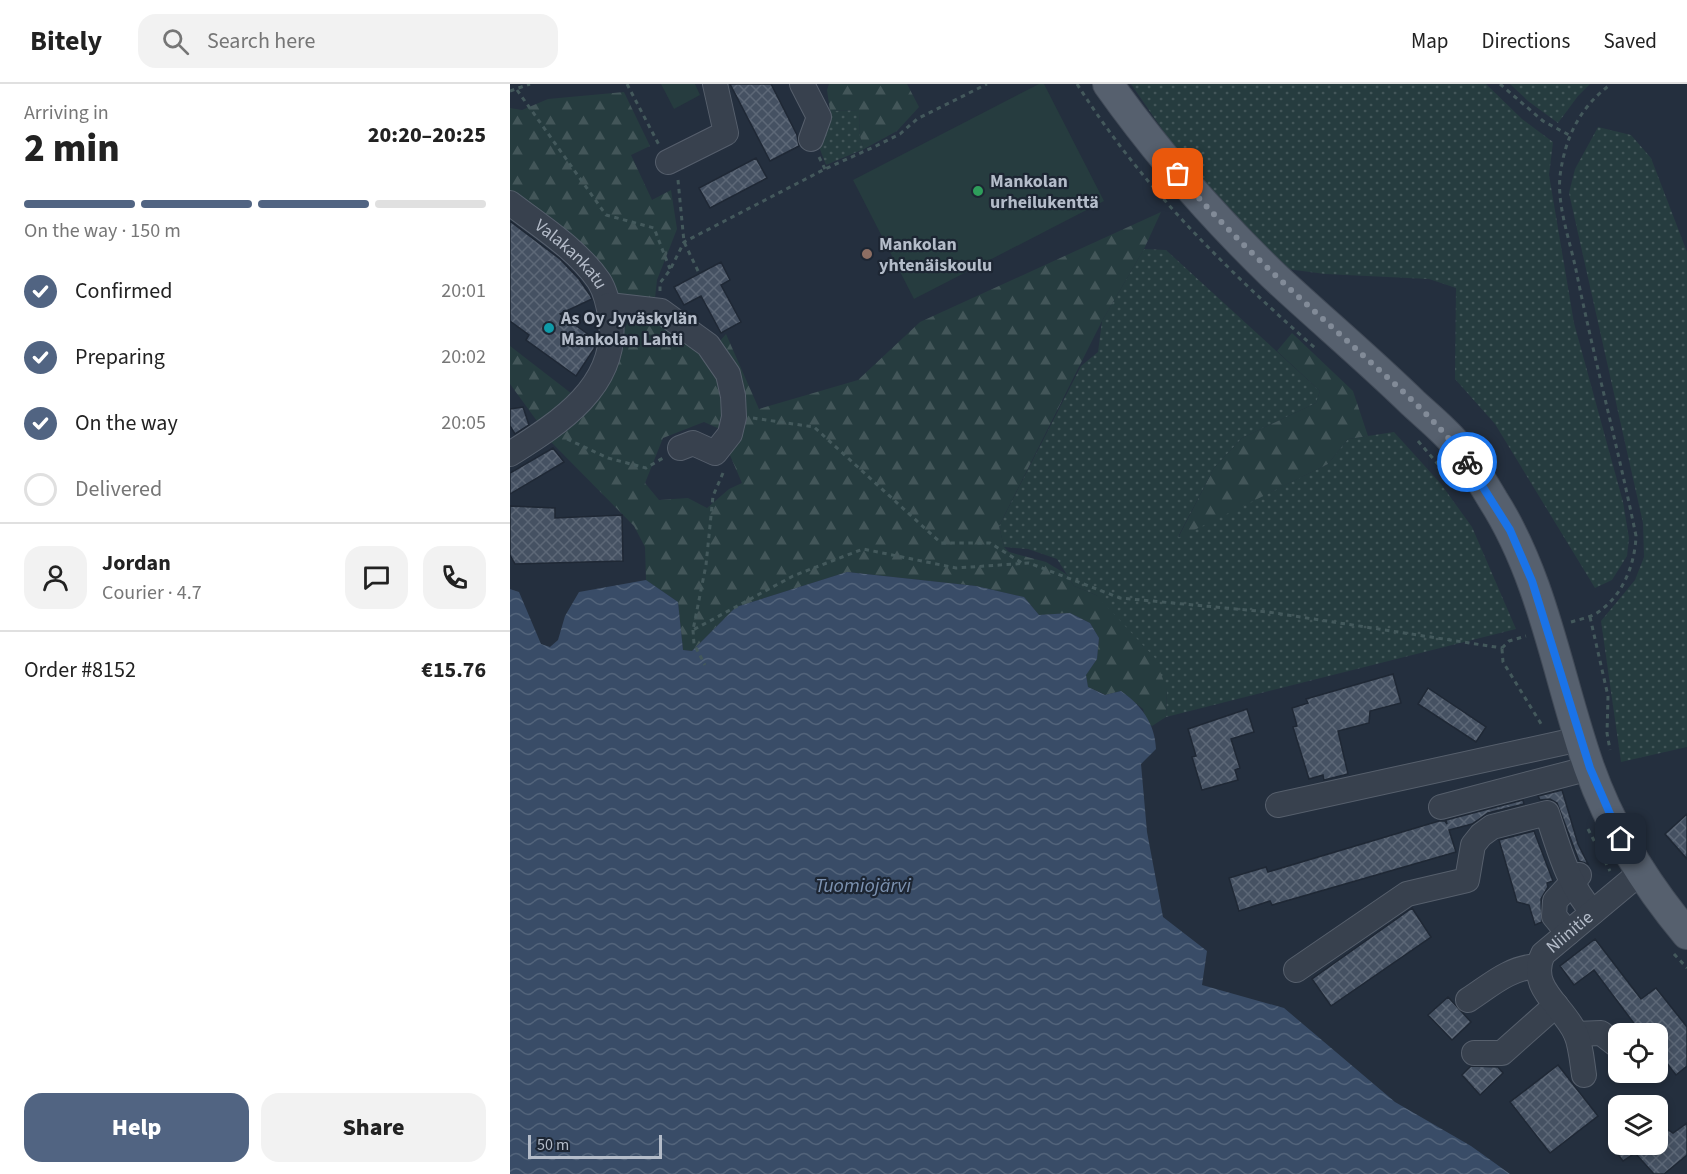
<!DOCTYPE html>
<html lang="en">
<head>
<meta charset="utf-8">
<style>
	:root { --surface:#fff; --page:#f2f2f2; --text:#222; --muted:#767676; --line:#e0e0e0; --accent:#516482 }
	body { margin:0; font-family:"Source Sans 3",sans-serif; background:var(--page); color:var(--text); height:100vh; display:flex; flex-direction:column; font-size:22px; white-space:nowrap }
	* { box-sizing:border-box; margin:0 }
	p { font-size:20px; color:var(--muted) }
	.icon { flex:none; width:33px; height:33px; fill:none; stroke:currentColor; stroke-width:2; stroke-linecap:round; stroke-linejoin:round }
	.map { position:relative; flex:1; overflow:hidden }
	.details { display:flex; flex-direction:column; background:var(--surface); width:510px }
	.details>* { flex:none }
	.fabs { position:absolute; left:1098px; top:939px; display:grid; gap:12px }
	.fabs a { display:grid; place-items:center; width:60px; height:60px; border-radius:12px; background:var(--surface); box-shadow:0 3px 9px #0003; font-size:30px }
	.scale { position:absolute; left:18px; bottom:15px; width:134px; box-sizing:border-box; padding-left:6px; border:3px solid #b4bcc9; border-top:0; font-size:16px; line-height:21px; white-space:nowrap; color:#b4bcc9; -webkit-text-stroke:4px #1d2633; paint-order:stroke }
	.pin { position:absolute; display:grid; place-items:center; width:51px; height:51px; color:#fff; margin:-26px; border-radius:12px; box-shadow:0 3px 9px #0006 }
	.courier { position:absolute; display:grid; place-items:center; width:60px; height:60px; margin:-30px; border:4px solid #1a73e8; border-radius:50%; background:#fff; color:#222; box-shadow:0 2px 8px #0007 }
	.head em { font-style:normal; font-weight:800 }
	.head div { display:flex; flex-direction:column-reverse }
	.head { display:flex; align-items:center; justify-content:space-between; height:102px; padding:0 24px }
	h1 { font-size:39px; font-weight:800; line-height:45px }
	.bar { display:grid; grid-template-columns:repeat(4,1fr); gap:9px 6px; align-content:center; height:72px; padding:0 24px }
	.bar i { height:8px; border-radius:4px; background:var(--line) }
	.bar .current { background:var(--accent) }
	.bar p { grid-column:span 4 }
	.line { display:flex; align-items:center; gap:15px; padding:0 24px; border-top:2px solid var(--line) }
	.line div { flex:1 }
	.round { display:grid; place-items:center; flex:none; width:63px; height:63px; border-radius:18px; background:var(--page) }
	ol { padding:0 24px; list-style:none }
	li { display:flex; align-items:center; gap:18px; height:66px }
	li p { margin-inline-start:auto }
	li .icon { padding:6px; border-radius:50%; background:var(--accent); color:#fff; stroke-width:4 }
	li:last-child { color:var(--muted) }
	li i { width:33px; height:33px; border:3px solid var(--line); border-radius:50% }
	.primary-button { display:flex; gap:12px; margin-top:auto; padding:12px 24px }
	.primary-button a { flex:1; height:69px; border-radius:18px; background:var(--accent); color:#fff; font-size:24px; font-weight:800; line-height:69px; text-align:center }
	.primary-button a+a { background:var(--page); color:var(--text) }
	header { display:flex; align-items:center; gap:36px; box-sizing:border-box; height:84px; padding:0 30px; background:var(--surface); border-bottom:2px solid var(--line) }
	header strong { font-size:28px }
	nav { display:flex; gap:33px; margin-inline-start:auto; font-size:21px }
	.search { width:420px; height:54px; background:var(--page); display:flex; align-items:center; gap:15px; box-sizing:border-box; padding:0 21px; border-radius:18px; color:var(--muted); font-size:22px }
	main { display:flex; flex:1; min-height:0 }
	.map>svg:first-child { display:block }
	.grass { fill:url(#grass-dots) }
	.forest { fill:url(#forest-firs) }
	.garden { fill:#263c3f }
	.water { fill:url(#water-waves) }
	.building { fill:url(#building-cross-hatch); stroke:#1f2835; stroke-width:1.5 }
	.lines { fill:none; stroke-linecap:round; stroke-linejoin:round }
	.minor-casing { stroke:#565f6c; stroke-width:26 }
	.major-casing { stroke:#414a57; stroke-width:32 }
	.path { stroke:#44595c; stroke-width:3; stroke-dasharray:4.5 4.5; stroke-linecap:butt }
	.minor { stroke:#38414e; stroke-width:24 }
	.major { stroke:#56606e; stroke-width:30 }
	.done { stroke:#828b98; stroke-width:6; stroke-dasharray:0 10.8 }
	.route { stroke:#1a73e8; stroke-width:8 }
	.leisure-dot { fill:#2e9e5b; stroke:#1d2633; stroke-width:2 }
	.education-dot { fill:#8d6e63; stroke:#1d2633; stroke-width:2 }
	.culture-dot { fill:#0f9aa8; stroke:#1d2633; stroke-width:2 }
	.labels { text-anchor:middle; stroke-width:4.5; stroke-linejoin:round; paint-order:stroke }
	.poi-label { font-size:18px; font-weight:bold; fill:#b4bcc9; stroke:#1d2633; text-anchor:start }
	.street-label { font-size:18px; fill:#b4bcc9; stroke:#1d2633 }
	.water-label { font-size:20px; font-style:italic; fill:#7c92b1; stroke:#1d2633 }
</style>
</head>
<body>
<header>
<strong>Bitely</strong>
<div class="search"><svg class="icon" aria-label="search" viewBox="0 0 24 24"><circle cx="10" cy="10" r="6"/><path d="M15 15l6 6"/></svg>Search here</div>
<nav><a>Map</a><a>Directions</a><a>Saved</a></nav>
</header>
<main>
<section class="details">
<div class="head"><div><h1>2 min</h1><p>Arriving in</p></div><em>20:20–20:25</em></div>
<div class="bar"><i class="current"></i><i class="current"></i><i class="current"></i><i></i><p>On the way · 150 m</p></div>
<ol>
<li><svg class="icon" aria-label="check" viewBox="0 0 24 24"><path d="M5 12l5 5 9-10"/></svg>Confirmed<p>20:01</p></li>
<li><svg class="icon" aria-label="check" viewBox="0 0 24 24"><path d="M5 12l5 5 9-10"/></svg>Preparing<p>20:02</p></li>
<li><svg class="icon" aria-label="check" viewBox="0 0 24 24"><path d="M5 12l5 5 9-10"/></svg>On the way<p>20:05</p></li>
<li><i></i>Delivered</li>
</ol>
<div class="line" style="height:108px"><a class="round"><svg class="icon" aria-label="person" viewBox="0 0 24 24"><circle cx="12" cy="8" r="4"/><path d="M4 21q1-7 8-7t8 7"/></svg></a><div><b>Jordan</b><p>Courier · 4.7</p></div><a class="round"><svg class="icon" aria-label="chat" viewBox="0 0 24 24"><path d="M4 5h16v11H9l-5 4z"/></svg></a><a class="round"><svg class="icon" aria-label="phone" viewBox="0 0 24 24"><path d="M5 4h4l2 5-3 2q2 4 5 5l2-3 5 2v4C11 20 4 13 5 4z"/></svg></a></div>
<div class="line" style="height:78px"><div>Order #8152</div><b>€15.76</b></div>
<div class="primary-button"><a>Help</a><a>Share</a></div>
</section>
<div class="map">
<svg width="1177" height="1090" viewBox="0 0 1177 1090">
	<defs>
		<pattern id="grass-dots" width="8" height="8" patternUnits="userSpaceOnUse" patternTransform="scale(1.5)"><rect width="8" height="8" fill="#263c3f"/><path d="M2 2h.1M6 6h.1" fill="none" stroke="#435659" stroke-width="1.8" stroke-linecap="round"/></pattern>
		<pattern id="forest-firs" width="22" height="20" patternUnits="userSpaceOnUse" patternTransform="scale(1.5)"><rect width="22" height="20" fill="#263c3f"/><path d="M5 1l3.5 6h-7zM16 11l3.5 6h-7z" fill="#435659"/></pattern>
		<pattern id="water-waves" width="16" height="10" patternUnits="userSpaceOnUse" patternTransform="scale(1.5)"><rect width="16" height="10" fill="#394c67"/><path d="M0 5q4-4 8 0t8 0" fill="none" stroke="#53647b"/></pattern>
		<pattern id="building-cross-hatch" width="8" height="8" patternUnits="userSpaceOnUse" patternTransform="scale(1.5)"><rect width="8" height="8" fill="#455162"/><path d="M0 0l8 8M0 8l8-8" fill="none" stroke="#5d6877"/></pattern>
	</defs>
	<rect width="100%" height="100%" fill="#242f3e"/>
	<path class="grass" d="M 621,0 L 976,0 L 1012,35 L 1043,58 L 1039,91 L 1064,239 L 1113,418 L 1119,454 L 1117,472 L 1102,496 L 1085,504 L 985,340 L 945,295 L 946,204 L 919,195 L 815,190 L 777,185 L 672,74 Z
		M 1000,0 L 1080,0 L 1068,12 L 1048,39 L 1018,17 Z
		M 349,26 L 350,52 L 354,65 L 316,81 L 306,55 L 319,39 L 320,27 Z
		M 1088,43 L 1121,51 L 1141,74 L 1177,168 L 1177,663 L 1111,678 L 1091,537 L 1125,496 L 1134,473 L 1133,439 L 1059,109 L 1065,85 Z
		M 634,165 L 656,166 L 810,307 L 806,319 L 732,354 L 704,384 L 668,453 L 818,380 L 838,355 L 884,348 L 931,400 L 962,443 L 1006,545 L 656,633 L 657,606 L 586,511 L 564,502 L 547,475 L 518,465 L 494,463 L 489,442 L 571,282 L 588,268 L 592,237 Z"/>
	<path class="forest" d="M 319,0 L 397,0 L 409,23 L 387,47 L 354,65 L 350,52 L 349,26 L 320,27 L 317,6 Z
		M 114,8 L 140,62 L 121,71 L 142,116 L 161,106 L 167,145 L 147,196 L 145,214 L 123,220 L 107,215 L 84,174 L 42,134 L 0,107 L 0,24 L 12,26 L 38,15 Z
		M 651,128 L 634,165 L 592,237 L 489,442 L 494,463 L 499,468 L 536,478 L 556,490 L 564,502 L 586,511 L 645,574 L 657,606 L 656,633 L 642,642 L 636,637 L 633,625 L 611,607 L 596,611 L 578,603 L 576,591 L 587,575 L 589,554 L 580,539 L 560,529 L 529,531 L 514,513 L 466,502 L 337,488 L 226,523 L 182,567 L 173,566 L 168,518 L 136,496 L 135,463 L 124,442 L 41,358 C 55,343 90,312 98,296 C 109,274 108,250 123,231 C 133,233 146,232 156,236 C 162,238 169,246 175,250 C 206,274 228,306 212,346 L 194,338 L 153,354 L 135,399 L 149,416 L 178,414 L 197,424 L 219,405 L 232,399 L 219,369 C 245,325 225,301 210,257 L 216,250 L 249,325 L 348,296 L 410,238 Z
		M 782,249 L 843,307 L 858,352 L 838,355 L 818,380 L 668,454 L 704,384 L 732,354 L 806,319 L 810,307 L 767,267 Z
		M 0,262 L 66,313 L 32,344 L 0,300 Z"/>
	<path class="garden" d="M 151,0 L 185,0 L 190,11 L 164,25 Z
		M 529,0 L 534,0 L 594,117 L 404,215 L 343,96 Z"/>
	<path class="water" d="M 337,488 L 466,502 L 514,513 L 529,531 L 560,529 L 580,539 L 589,554 L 587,575 L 576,591 L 578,603 L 595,611 L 611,607 C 631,621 645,639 646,665 L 631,680 L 637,748 L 653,833 L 697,867 L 692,901 L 774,924 L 885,1018 L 961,1062 L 1000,1090 L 0,1090 L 0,505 L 9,508 L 31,560 L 40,563 L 48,556 L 55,532 L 69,508 L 136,496 L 168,518 L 173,566 L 182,567 L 226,523 Z"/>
	<path class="building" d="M 220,0 L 261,0 L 287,51 L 289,62 L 260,77 Z
		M 246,74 L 257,94 L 200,124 L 189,104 Z
		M 0,137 L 50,175 L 69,195 L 80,211 L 82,215 L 50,230 L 86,256 L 84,265 L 66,292 L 16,256 L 19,251 L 0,237 Z
		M 211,178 L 220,196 L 211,201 L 231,238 L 211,249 L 191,212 L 174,221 L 164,203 Z
		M 13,323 L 19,341 L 5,350 L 0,342 L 0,325 Z
		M 43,364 L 54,378 L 0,410 L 0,389 Z
		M 0,422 L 45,424 L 45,434 L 112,431 L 113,477 L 5,480 L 0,471 Z
		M 883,590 L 891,619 L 860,627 L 859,639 L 828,647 L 838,690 L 814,696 L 813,691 L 799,695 L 783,643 L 787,642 L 782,624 L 798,619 L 796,615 Z
		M 918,604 L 976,643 L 966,658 L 908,620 Z
		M 737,625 L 744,648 L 721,655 L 730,684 L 725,686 L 728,696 L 692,706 L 682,673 L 686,672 L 678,645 Z
		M 1052,706 L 1068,760 L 1078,780 L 1069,777 L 1047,719 L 1040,715 L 1030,716 L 1028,712 Z
		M 1013,716 L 1014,720 L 978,729 L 962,740 L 939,746 L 946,768 L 762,821 L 760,817 L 729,827 L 719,794 L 756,783 L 758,788 L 929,737 L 935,737 L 937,740 L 936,736 Z
		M 1177,730 L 1177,775 L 1155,750 Z
		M 1024,747 L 1043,797 L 1037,799 L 1038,803 L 1031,815 L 1032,838 L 1025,841 L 1019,821 L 1007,818 L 989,756 Z
		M 902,824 L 921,853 L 821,922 L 802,895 Z
		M 1085,855 L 1131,915 L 1146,904 L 1177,943 L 1177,982 L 1166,991 L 1148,968 L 1148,950 L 1132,950 L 1084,886 L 1064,901 L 1050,882 Z
		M 938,913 L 961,938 L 942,956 L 918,931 Z
		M 1048,981 L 1088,1032 L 1040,1069 L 1000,1018 Z
		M 961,982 L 988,983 L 993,989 L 970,1011 L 952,991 Z
		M 1148,1039 L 1163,1049 L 1177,1039 L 1177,1071 L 1154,1090 L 1144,1090 L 1125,1069 L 1113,1077 L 1100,1060 L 1148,1060 Z"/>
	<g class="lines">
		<g class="minor-casing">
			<g id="minor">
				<path d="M 292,0 L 309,33 L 301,55"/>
				<path d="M 158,78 L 216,49 L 205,0"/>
				<path id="s1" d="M 0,119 C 30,142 67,165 89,197 C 96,208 99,223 101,236 C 108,302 49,339 0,370"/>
				<path d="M 99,221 L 151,227 L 198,261 L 218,290 L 223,312 L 224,333 L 220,350 L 205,369 L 183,359 L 170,364"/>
				<path d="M 768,721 L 1070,655"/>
				<path d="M 931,723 L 1080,684"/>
				<path d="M 1058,849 L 1044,832 L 1045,817 L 1069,791"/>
				<path d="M 786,886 L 897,810 L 957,796 L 963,761 L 971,751 L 982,743 L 1037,729 C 1048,762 1058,802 1083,828"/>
				<path d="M 958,916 C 981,901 999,884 1027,882"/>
				<path d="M 1066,950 L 1091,949 L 1108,962"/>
				<path d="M 964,969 L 992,969 L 1046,921"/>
				<path id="s2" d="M 1074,991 C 1072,978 1071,962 1066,950 C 1053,921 1017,904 1033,870 L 1131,788"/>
			</g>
		</g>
		<g class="major-casing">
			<path id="major" d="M 598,0 C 647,69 702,132 763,191 C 809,234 858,275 903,319 C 917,332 933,345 945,359 C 959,377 972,397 983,416 C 1034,496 1048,595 1079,683 C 1101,745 1135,800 1177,850"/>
		</g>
		<path class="path" d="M 117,0 L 149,61
			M 567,0 C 633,104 714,183 805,264
			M 990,0 L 1033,37 L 1059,51
			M 7,6 L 96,131 L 144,144 L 160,185
			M 0,7 L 20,0
			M 309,73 L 315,85
			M 168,96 L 174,158 L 189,189
			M 150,207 L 150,199 L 160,186 L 174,158 L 315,85 L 366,62 L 390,50 L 407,35 L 477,0
			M 243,334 L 304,343 L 431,459 L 480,459 L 512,479
			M 57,355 L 98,374 L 136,384 L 153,374
			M 908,357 L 933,386
			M 213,389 L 203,412 L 196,481 L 183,546 L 283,492 L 353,465 L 446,484 L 519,479 L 610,514 L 758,528 L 992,564
			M 1080,533 L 1098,612 L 1097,649 L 1100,666
			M 1061,538 C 1071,535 1083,533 1091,526 C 1114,509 1125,479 1126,452 C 1108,363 1084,275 1066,186 C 1060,157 1047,122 1050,92 C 1055,53 1070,23 1101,0
			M 183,546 L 184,560 L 195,581
			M 992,564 L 999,557 L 1016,552
			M 992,565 L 993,578 L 1033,643
			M 1078,745 L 1100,787
			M 1164,870 L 1177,884"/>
		<use href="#minor" class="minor"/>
		<use href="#major" class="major"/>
	</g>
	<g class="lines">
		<path class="done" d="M 668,90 C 721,153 783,208 844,263 C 883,299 927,335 957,378"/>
		<path class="route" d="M 957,378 L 1000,446 L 1022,497 L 1080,684 L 1111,755"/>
	</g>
	<circle class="leisure-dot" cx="468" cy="107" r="6"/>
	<circle class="education-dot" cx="357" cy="170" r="6"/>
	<circle class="culture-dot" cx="39" cy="244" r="6"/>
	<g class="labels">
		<g class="poi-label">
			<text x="480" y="103">Mankolan<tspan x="480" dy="21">urheilukenttä</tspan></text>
			<text x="369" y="166">Mankolan<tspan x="369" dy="21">yhtenäiskoulu</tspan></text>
			<text x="51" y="240">As Oy Jyväskylän<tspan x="51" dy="21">Mankolan Lahti</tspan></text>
		</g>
		<g class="street-label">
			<text dy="6" stroke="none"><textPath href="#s1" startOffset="80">Valakankatu</textPath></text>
			<text dy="6" stroke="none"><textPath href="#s2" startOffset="168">Niinitie</textPath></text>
		</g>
		<g class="water-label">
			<text x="353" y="808">Tuomiojärvi</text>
		</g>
	</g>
</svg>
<div class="fabs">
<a><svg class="icon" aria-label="locate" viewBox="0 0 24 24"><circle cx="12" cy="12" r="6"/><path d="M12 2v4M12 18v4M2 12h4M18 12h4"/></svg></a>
<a><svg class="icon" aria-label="layers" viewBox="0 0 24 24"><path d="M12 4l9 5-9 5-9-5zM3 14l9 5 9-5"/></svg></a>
</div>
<div class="scale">50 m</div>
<div class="pin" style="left:668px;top:90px;background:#ea580c"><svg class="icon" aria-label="bag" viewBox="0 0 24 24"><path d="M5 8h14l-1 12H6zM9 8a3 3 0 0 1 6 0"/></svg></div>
<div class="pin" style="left:1111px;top:755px;background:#1f2937"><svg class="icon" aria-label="home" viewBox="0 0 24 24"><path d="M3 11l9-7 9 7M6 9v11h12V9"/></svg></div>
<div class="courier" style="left:957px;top:378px"><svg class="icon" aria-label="bike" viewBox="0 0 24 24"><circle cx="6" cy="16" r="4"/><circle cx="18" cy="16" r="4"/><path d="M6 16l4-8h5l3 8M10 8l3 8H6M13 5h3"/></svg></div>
</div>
</main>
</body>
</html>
